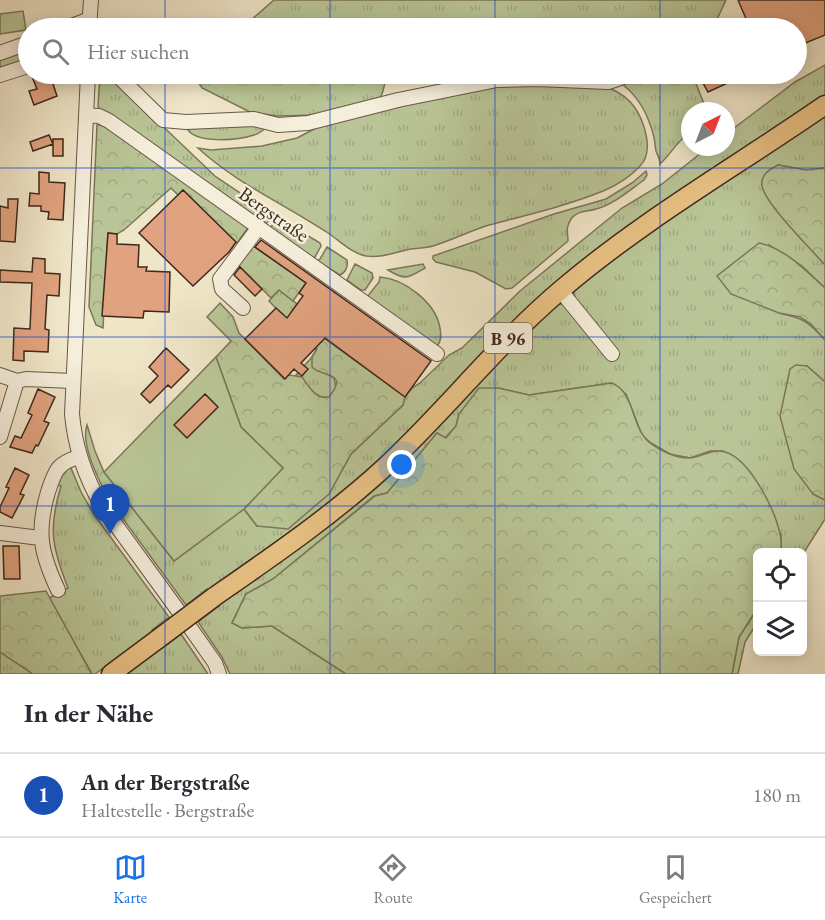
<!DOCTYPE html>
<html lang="de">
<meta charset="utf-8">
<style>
body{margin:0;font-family:"EB Garamond",serif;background:#f2f2f3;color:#2b2b33}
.controls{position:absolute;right:18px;bottom:18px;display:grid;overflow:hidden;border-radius:9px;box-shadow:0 3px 15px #0003}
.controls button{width:54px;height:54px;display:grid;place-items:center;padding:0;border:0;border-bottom:2px solid #e1e1e2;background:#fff;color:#2b2b33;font:30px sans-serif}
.compass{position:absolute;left:681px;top:102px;width:54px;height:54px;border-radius:50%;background:#fff;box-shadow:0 3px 15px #0003;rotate:42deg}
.you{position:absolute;left:402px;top:465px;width:21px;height:21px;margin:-15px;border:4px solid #fff;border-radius:50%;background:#1a73e8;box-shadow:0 0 0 9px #1a73e833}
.badge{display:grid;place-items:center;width:39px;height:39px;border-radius:50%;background:#1a73e8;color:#fff;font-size:20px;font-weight:700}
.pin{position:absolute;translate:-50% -50px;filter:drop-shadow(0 2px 3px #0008)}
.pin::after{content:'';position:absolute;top:32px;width:21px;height:18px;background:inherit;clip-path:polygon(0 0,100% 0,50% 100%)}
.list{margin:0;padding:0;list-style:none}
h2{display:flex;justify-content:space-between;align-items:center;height:78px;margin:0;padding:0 24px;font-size:26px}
h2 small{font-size:20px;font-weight:400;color:#7c7c81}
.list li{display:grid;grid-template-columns:39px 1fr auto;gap:18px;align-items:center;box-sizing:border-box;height:84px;padding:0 24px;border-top:2px solid #e1e1e2}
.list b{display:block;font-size:22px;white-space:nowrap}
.list p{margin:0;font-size:20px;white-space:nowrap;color:#7c7c81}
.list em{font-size:20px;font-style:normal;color:#7c7c81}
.icon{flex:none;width:33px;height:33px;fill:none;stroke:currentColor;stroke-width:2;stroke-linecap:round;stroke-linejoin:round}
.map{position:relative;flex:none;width:825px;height:674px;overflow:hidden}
.search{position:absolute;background:#fff;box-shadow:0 3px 15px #0003;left:18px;right:18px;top:18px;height:66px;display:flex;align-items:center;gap:15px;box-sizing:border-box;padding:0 21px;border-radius:33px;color:#7c7c81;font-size:22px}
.sheet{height:162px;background:#fff}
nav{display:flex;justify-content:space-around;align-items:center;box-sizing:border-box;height:84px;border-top:2px solid #e1e1e2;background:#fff;font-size:16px;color:#7c7c81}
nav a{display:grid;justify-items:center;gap:3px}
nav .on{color:#1a73e8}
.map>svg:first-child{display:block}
.grass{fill:url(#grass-tufts);stroke:#7c765a;stroke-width:1.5}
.forest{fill:url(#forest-crowns);stroke:#7c765a;stroke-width:1.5}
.pitch{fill:#b9c596;stroke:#7c765a;stroke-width:1.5}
.building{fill:#e1a37f;stroke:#3f281d;stroke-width:1.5}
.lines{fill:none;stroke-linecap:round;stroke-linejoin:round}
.minor-casing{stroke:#6b5748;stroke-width:16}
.major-casing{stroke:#3f281d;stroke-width:21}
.minor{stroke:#f5eedb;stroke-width:14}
.major{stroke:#e8c284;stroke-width:18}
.major-bridge-casing{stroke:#3f281d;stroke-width:21;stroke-linecap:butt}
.major-bridge{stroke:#e8c284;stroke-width:18}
.grid{fill:none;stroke:#1d4ed8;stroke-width:1.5;stroke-opacity:0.55}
.labels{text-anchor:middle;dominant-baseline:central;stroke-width:5;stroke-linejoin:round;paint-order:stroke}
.shield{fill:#f5eedb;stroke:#766356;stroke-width:1.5}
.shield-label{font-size:18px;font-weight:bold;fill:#3f281d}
.street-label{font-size:20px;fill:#3f281d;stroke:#f5eedb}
</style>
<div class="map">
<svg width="825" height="674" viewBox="0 0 825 674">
<defs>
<pattern id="grass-tufts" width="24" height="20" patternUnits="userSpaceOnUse" patternTransform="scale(1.5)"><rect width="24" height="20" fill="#b9c596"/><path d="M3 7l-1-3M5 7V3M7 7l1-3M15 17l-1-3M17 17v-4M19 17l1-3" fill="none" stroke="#a0a981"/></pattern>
<pattern id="forest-crowns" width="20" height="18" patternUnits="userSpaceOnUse" patternTransform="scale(1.5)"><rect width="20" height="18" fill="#b9c596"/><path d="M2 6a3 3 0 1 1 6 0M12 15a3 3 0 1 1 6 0" fill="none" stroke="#a0a981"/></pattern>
</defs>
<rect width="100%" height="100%" fill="#efe5c7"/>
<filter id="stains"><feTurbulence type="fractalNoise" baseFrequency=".00333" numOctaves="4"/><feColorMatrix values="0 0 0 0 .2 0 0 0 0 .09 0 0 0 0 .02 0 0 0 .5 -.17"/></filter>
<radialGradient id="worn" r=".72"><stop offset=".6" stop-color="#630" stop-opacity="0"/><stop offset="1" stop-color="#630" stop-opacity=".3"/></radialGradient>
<path class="grass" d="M274,0h452l-13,28h-507l7,-3 38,-5z
M28,49v11l-28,9v-10z
M825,65v32l-142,93 -344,307 -130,94 -2,-2 -21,16 -76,-104c-10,-18 -30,-56 -23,-76l8,26 9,21 70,89 70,-52 13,17 72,-32 22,-40 52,-49 2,-8 7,-9 8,-5 29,-28 13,-7 58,-57 102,-83 40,-24 44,-35v-2h20v-13l69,-52z
M100,74h8l108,103 56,37 -1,5 -7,6 -164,-114 -2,-5z
M193,74h197c-7,6 -5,18 -11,26l-65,15 -37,1 -27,-4 -48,-24z
M639,74l3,5 15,-5h35l15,37h-17v21c-12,8 -19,22 -30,32 0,-6 -2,-7 -4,-13 -1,-4 -1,-10 -2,-14 -6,-22 -14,-39 -32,-53v-4z
M517,83l88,4c21,6 33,20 39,40 4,13 6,29 -4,39 -9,10 -24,20 -37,25 -37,15 -76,24 -114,34 -19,6 -37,15 -56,21 -7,2 -15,2 -22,3 -16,3 -28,9 -45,7 -15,-3 -26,-15 -38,-23 -44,-29 -92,-50 -130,-85l13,2 51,-4 35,-8 25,-13 82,-22z
M825,114v54l-19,2 -28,-5 -3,43 50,57v23l-23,-22 -33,-21 10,68c24,5 30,9 46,27v42l-18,-16 6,128 12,6v19l-22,35 -22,-2v-17l-58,-84h-13l-20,7 -20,-4 -19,-11 -9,-8 -16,-41 -15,-11 -82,12 -31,-7 -39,26 -3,12 -11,12 -8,-5 -50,60 -13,3 -101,83 -27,15 -14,29 10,5 30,-2 74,48h-116l-8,-17 -24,-35 21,-16 -1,-2 257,-220 83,-81 11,4 7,-6 -3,-12 33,-27z
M255,123l12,4c-4,3 -8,7 -13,8 -15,5 -60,10 -68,-8z
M646,171l1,4 -3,5c-14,10 -31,25 -48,29 -10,3 -18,1 -25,10 -6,10 -3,13 -3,22l-56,47 -6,1 -31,-17 -39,-10 -3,-3v-3l121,-42 52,-15 26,-16z
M277,217l43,26 1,3 -6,11 -4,1 -41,-29z
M327,247l20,13c1,6 -1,12 -7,15l-23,-14 3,-2z
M355,264l17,9 1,5 -8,12h-4l-14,-10z
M423,264l2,4c-17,10 -19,13 -37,2z
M380,277c25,2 56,26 60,51 1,8 2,12 -3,18l-70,-49 12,-15z
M279,290l18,14 -6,9 26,37 6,21 11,7 2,10 -7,9c-17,3 -21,-17 -33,-22l16,-18 4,-7 -47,-49z
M71,468l10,24 12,21 76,104 -17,13 1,2 -58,42h-6l2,-2 -42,-74 19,-10c-16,-41 -20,-59 -7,-102l-4,-1c3,-8 6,-16 14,-17z
M757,609v14l-12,19 -7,32h-6l7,-37z
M181,634l27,40h-82l36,-29 2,2z
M0,652h1l32,22h-33z"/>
<path class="forest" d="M109,124l141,101 -13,18 -54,-53 -5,5 -7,-7 -47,42 -7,4 -9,-1 -5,95 -7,-3 -7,-18 8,-182z
M778,165l28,5 19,-2v97c-14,-16 -59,-60 -63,-79 -2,-11 8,-17 16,-21z
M759,243c26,5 47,28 66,45v52l-14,-16 -11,-7 -21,-4 -48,-19 -14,-18z
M253,246l53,37 -13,18 -14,-11 -8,8 -32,-32 2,-8z
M220,303l13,14 6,16 45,46 5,-4 13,2c7,9 13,23 27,20 21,-26 -7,-19 -17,-30v-10l5,-8 -17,-16 3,-10 102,74 -2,8 -52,49 -22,40 -41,35 -31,-3 -13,-17 39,-41 -42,-41 -25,-70 15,-16 -24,-24z
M796,365l11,1 18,16v118l-12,-6 -19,-25 -14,-53 10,-47z
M612,383c24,10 18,44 38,60 10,8 26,15 39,15 12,0 22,-10 36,-6 25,7 50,58 55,82 2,6 1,13 1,18h-23l-1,57 -18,28 -7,37h-386l-74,-48 -30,2 -10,-5 14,-29 27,-15 102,-83 12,-3 50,-60 9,5 10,-12 3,-12 20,-26h19l31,7z
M46,591l45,82 -2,1h-56l-33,-22v-56z"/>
<path class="pitch" d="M23,11l3,19 -26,4v-20z
M216,357l25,70 42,41 -39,41 -70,52 -70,-89z"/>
<path class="building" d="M738,0h87v35l-29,12v-19h-46z
M31,74h22l3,9 -3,1 4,12 -23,9 -5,-14 8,-2z
M718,74h29l-39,18 -6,-11z
M49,135l4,9 -20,7 -3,-9z
M53,139h10v17h-10z
M39,172l10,1v9l16,1 -2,37 -15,-1 1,-7 -8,-1v-5h-12l1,-13 9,1z
M183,190l53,52 -7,10 -36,34 -54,-53z
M8,199h10l-3,43 -15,-1v-35l8,2z
M108,233l9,1v10l22,1 -1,22h9l-1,4 24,1 -1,40 -25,-1 -1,7 -41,-2z
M261,240l170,121 -26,36 -80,-59 -24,25 7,6 -6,7 -8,-7 -9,10 -40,-40 31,-31 11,10 16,-22 -4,-3 7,-10 -51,-36z
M33,258l12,1v14l15,1 -1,22 -12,-1 -2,34 4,1 -1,22 -24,-1v10l-11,-1 1,-32 16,1 2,-46 -32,-1v-12l32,2z
M240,267l22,22 -7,7 -21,-21z
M166,348l23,22 -18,18 -3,-3 -18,18 -9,-9 17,-18 -9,-9z
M38,389l17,8 -11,24 5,2 -11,23 -2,-1 -4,8 -22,-6 5,-11 6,2 11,-23 -4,-2z
M205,394l13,13 -31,31 -13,-13z
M15,468l14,7 -9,19 4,1 -12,23 -12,-6v-5l9,-19 -3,-1z
M3,546h16l1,33h-16z"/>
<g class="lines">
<g class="minor-casing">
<path id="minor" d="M66,28l24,-9
M89,28l2,-28
M0,53l28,-10
M88,74l-16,340c3,34 13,63 30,92l75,103 38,54 4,11
M116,74l47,46 23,2 68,-3 24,6 30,-2 90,-23 99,-20 40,-1 72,3 23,-8
M0,75l28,-9
M86,115l13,1 10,5 328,233
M560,290l52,64
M243,308l-21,-19 -2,-10 39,-52
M0,375l17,6 9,-2 47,2
M0,437l17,-56
M0,533l40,5
M58,590c-17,-36 -22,-58 -10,-98 7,-21 9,-29 31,-35"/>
</g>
<g class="major-casing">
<path id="major" d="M214,597c59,-41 119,-82 172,-131 61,-57 112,-123 176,-177 82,-70 175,-123 263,-184
M111,674l47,-35"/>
</g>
<use href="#minor" class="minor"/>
<use href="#major" class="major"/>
<g class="major-bridge-casing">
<path id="major-bridge" d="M158,639l56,-42"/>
</g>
<use href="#major-bridge" class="major-bridge"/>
</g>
<path class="grid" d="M165,0v28M330,0v28M495,0v28M660,0v28M165,74v600M330,74v600M495,74v600M660,74v600M0,168h825M0,337h825M0,506h825"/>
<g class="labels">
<rect class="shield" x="484" y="323" width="48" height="30" rx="4.5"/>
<g class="shield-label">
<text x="508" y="338">B 96</text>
</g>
<g class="street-label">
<text transform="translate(274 214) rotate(35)">Bergstraße</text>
</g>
</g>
<rect width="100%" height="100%" filter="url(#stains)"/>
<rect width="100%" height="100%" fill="url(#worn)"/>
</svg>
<div class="controls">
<button><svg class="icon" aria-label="locate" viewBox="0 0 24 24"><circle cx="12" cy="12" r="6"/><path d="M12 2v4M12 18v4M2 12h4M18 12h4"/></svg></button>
<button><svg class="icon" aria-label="layers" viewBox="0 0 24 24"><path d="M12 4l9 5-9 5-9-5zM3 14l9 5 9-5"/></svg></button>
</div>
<svg class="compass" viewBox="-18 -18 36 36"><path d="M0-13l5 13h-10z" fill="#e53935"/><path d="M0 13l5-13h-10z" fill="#7c7c81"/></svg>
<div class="you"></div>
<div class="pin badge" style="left:110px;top:534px;background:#1a4fb4">1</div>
<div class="search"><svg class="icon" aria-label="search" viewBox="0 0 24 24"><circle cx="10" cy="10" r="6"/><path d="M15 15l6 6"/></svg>Hier suchen</div>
</div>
<section class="sheet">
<h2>In der Nähe<small></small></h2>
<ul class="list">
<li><span class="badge" style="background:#1a4fb4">1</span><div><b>An der Bergstraße</b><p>Haltestelle · Bergstraße</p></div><em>180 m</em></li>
</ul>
</section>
<nav>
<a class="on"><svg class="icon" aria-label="map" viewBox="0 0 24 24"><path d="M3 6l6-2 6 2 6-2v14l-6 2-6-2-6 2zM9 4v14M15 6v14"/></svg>Karte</a>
<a><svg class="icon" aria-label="directions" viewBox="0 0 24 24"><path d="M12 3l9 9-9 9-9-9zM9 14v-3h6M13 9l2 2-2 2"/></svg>Route</a>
<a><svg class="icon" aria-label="saved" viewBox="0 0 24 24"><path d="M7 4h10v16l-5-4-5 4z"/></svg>Gespeichert</a>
</nav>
